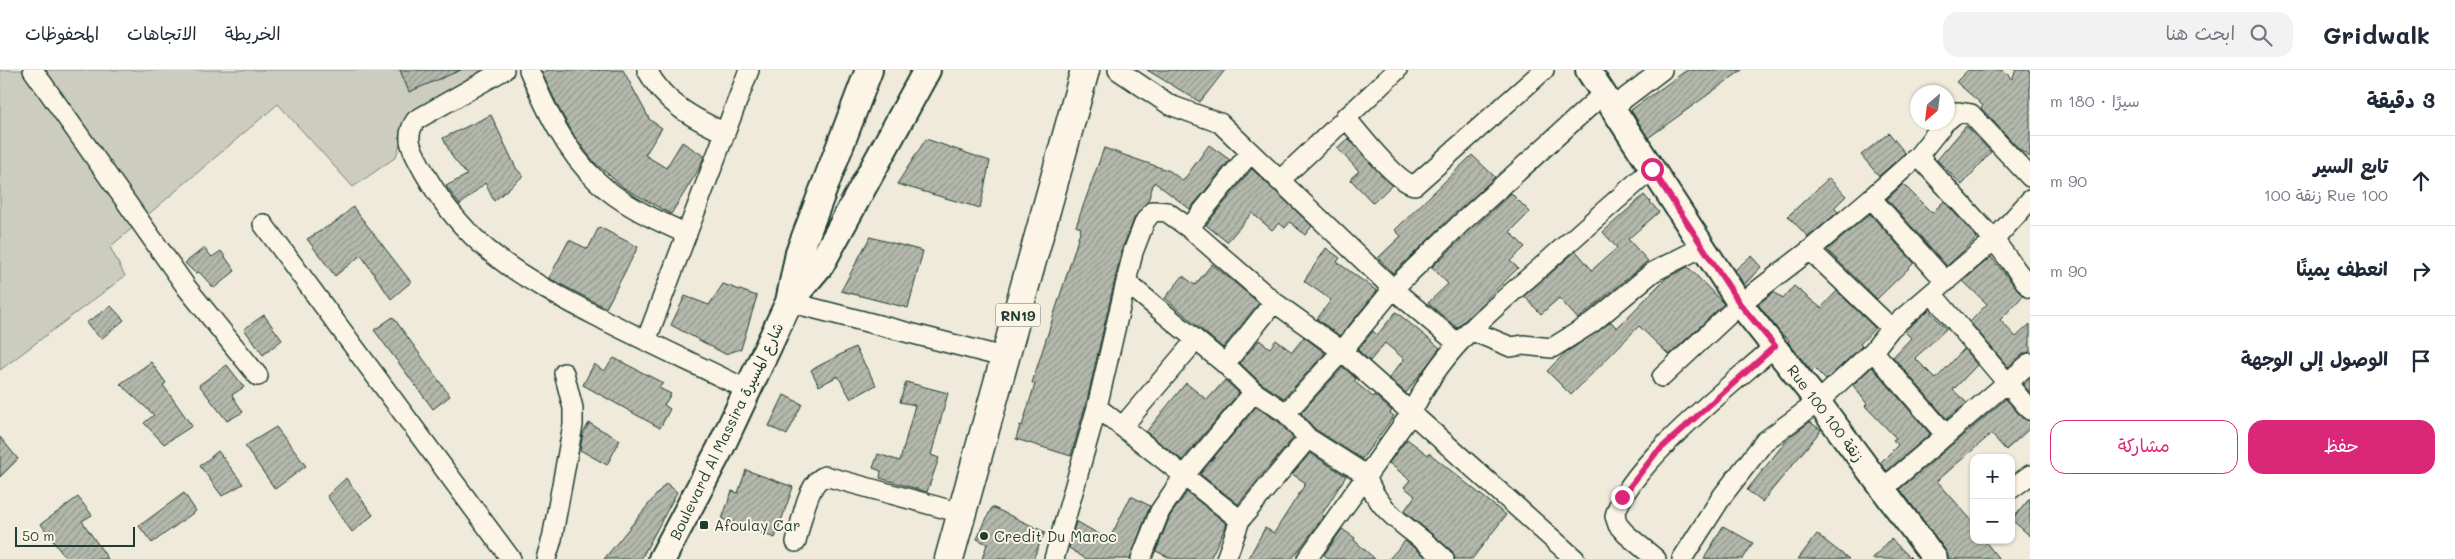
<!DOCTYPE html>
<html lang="ar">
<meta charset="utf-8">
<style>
body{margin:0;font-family:Mali,"Playpen Sans Arabic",sans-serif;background:#f2f2f3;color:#1f2937;direction:rtl}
.controls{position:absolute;right:15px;bottom:15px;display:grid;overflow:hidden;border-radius:10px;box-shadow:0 1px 4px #0004}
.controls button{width:45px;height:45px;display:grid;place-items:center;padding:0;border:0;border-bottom:1px solid #e0e1e3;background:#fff;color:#1f2937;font:25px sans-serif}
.compass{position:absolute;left:1910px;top:15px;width:45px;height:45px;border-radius:50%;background:#fff;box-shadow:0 1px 4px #0004;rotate:208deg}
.scale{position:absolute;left:15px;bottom:12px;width:120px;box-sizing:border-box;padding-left:5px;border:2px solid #1f3d34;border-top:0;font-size:14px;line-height:18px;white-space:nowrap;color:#1f3d34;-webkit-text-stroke:4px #fcf5e5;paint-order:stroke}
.stop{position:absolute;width:15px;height:15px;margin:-11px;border:4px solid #db2777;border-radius:50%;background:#fff}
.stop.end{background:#db2777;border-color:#fff;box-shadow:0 1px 5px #0008}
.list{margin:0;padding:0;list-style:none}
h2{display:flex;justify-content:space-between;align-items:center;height:65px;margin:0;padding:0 20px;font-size:21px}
h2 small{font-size:16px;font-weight:400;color:#747a83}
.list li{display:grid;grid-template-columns:32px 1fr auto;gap:15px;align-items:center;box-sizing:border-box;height:90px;padding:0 20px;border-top:1px solid #e0e1e3}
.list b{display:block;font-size:19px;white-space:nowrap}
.list p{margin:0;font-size:16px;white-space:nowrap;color:#747a83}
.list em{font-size:16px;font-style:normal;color:#747a83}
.actions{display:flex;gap:10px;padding:15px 20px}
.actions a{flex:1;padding:11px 0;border:1px solid #db2777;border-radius:15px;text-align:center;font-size:18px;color:#db2777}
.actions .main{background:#db2777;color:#fff}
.icon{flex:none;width:28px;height:28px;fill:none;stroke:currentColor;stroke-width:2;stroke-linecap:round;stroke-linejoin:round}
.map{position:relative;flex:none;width:2030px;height:489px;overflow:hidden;direction:ltr}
header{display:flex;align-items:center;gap:30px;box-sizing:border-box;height:70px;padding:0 25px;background:#fff;border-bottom:1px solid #e0e1e3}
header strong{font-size:24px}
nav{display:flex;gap:28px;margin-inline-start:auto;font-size:18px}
.search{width:350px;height:45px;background:#f2f2f3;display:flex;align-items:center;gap:12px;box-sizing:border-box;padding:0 18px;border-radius:15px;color:#747a83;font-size:19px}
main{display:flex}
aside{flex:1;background:#fff}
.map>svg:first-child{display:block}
.grass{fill:#cccdbf;stroke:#76857a}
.building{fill:url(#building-hatch);stroke:#1f3d34}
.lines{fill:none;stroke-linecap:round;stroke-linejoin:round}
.minor-casing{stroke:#1f3d34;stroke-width:22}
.tertiary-casing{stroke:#1f3d34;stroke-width:28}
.secondary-casing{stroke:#1f3d34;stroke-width:30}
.primary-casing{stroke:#1f3d34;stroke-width:31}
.minor{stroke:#fcf5e5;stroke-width:19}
.tertiary{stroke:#fcf5e5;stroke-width:24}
.secondary{stroke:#fcf5e5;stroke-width:26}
.primary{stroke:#fcf5e5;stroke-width:28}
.route{stroke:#db2777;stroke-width:6}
.poi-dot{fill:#1f3d34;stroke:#fcf5e5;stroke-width:2}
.labels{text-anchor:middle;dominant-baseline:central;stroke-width:4;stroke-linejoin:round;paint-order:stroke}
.shield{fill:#fcf5e5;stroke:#617469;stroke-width:1}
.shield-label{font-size:14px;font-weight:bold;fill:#1f3d34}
.street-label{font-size:15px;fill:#1f3d34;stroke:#fcf5e5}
.poi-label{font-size:15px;fill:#1f3d34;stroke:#fcf5e5;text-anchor:start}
</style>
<header>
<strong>Gridwalk</strong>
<div class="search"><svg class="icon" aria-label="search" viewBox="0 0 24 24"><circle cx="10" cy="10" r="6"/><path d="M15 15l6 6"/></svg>ابحث هنا</div>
<nav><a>الخريطة</a><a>الاتجاهات</a><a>المحفوظات</a></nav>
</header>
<main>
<aside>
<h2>3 دقيقة<small>سيرًا · 180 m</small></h2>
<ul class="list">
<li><svg class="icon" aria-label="ahead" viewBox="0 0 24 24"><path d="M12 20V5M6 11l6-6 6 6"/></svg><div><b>تابع السير</b><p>Rue 100 زنقة 100</p></div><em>90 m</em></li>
<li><svg class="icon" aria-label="right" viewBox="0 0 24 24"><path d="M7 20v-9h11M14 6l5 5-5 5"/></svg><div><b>انعطف يمينًا</b></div><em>90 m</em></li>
<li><svg class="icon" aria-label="arrive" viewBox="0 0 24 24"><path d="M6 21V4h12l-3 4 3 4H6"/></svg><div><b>الوصول إلى الوجهة</b></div></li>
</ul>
<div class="actions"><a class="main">حفظ</a><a>مشاركة</a></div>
</aside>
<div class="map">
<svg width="2030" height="489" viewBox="0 0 2030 489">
<defs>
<pattern id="building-hatch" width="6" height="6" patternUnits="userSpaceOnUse" patternTransform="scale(1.25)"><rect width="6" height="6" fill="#b5b9ad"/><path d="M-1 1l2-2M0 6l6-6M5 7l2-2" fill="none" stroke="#93988e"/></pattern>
</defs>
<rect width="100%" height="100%" fill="#efeada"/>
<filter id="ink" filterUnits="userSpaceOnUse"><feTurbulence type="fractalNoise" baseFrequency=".02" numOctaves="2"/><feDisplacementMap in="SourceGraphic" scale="10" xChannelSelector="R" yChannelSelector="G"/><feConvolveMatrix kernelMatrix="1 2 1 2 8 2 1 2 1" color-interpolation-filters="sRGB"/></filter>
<g filter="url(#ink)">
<path class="grass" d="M0,0h482l-75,51 -11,36 -43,30 -75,-83 -168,143 15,29 -125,94z"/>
<path class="building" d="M400,0h61l-52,22z
M548,0h75l27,50 12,8 -17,27 21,13 16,-26 22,14 -5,13 -28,45 -47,-26 -30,-26 -19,-25 -16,-28 -17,-36z
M1147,0h78l-25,32z
M1687,0h55l-94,68 -17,-28z
M1968,0h35l9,9 4,-9h14v87l-10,-7 -39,-42 2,-2 -6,-6 -21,-18z
M491,45l25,53 7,8 -29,25 -9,-18 -25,22 -14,-19 21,-11 -14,-17 -10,-20z
M1966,56l25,26 -29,33 -25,-25z
M1889,63l16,20 -26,23 -18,-21z
M1348,68l44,47 -19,18 -23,-24 9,-8 -22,-23z
M926,69l64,22 -10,47 -83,-24z
M1209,75l21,15 -40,49 -36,-27 -6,19 -13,16 -13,32 -35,151 -16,56 -55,-17 4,-14 2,1 13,-42 -3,-1 43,-134 6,-21 -5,-2 28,-78 66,23 13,10z
M1472,85l23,22 -102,96 -15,-15 23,-22 -6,-6z
M1252,99l60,57 -7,9 -15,-13 -5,6 -6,-5 -7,7 -20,-17 -25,29 -21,-17z
M1829,108l17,18 -12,12 4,4 -30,25 -20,-21z
M1903,114l29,29 12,-12 33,37 -30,28 -60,-67z
M1511,123l19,19 -20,20 15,15 -15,14 8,7 -61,60 -29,-25 20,-19 -16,-17z
M1644,125l15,17 -31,27 20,22 -70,58 -19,-21 -18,16 -17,-18 52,-45 16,19 25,-22 -14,-16z
M353,137l58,75 -20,17 -30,-44 -26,21 -28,-37 30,-18z
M1870,144l44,49 -37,36 -50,-49z
M599,157l39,20 -32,61 -57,-30 20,-38 19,9z
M870,167l53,14 -15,57 -67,-17z
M204,178l8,9 9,-6 14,20 -21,17 -15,-16 -4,1 -10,-10z
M1326,178l14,10 -3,4 40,29 -37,45 -23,-17 14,-19 -27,-19z
M1751,186l10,11 -17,18 -9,-15z
M1991,187l32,39 -23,24 16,17 14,-13v28l-7,2 -15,13 -38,-45 17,-18 -24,-23z
M1212,194l47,39 -36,45 -58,-50 18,-22 12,9z
M1688,197l36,37 -55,51 -30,-29 -68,69 -24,-24 18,-18 46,-31 6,6 49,-50z
M723,214l34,12 -16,53 -16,5 -54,-29 14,-29 24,9z
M1794,216l27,22 16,-17 38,37 -15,16 2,2 -36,34 -11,-11 -3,3 -24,-30 1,-2 -9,-7 -22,-29 16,-12 9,7z
M111,236l13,14 -23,19 -15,-16z
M1929,240l17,19 -31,29 21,21 28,-30 13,16 -24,25 14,13 -20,16 -54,-62 18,-19 -7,-7z
M1396,242l44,36 -34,45 -17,-15 15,-19 -19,-16 -15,18 -12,-11 15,-19 4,4z
M264,245l18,25 -19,15 -19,-26z
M393,247l57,79 -17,13 -59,-79z
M1304,267l21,16 -41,45 -23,-15 -21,-20 19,-23 11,8 6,-8 16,12z
M855,277l21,38 -25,14 -13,-23 -19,10 -8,-16z
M614,288l49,25 -4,5 12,6 -7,11 6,4 -10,19 -77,-43 11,-21 10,7z
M151,292l15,21 -3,2 29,41 -28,18 -20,-21 10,-8 -34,-31z
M227,295l17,22 -12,8 11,17 -16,9 -28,-36z
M1343,297l13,12 -2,2 19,16 1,-2 18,16 -2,2 4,3 -32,43 -47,-30 -14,-16z
M1872,297l58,67 -43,37 -7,-8 18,-18 -5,-5 3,-2 -31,-32 2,-2 -14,-19z
M2030,308v15l-7,-9z
M1225,310l14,13 -57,67 -36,-28 40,-49 21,17z
M906,312l42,11 -17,62 8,3 -12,34 -47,-14 1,-7 -8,-3 5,-14 22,7 15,-56 -15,-3z
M784,325l18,9 -15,31 -18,-9z
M2006,329l16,19 8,3v7l-24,22 -15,-16 -54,47 37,42v17h10l15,19h-51l-2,-8 -46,-62z
M1256,337l23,15 14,16 -55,66 -38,-30z
M1810,352l11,8 -59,72 -15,-12 43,-54z
M589,353l31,17 -13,25 -27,-15 3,-17z
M276,357l30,39 -31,23 -30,-43z
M0,367l18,22 -18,18z
M1407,369l21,16 1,-2 77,62 -34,44h-17l-3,-8 -48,-40 11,-15 -11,-9 6,-7 -21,-17z
M218,381l25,33 -21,12 -22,-30z
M1310,383l36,23 -24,38 2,2 -32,43h-44l17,-31 9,5 32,-50 -14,-9z
M746,400l47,17 -18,51 -53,-19 10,-28 6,2z
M346,408l27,37 -21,17 -25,-36z
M666,413l11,9 -36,67h-37z
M1187,422l40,32 -17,35h-38l-16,-8 14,-35z
M184,423l12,18 -44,32 -13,-17z
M1131,426l19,10 -20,53h-44l-17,-11 7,-27 33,19z
M78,427l14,18 -10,6 26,38h-42l-25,-35z
M2030,428v38l-18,-16z
M992,437l53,25 -12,27h-51l5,-15 -10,-5z
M1723,456l30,17 -10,16h-39z
M1342,459l13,9 -1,2 21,19h-46l-5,-4z
M1817,464l11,9 21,16h-51z
M1891,469l21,20h-40z
M1405,471l10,7 13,11h-39z"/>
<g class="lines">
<g class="minor-casing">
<path id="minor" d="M33,0l154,218 71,88
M504,0l-88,50c-14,19 -1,34 8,52 45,81 105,109 184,150 46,23 93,45 140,68
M529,0c17,39 36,81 68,111 25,24 59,39 90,53
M647,0c17,33 46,48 78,63
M1118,0l52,35 50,18 173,166 64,54
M1612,38l50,-38
M1345,47c14,16 52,67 70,68l129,-115
M1948,50l9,-8 14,2 59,63
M1918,86l76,84 36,48
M1279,111l118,-111
M1871,128l75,84
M263,154l248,335
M1189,158l61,-75
M1810,180l81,78
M1126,212l99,82 29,28 32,21 22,25 58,37c13,42 50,55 78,84
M1933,225l97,115
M789,232l218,56
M1470,260l41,17 12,-2 29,3 40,-25 61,-51 51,-26
M646,271l103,-271
M1873,281l72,83
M1225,294l49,-62
M1662,307l78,-73 70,-54 61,-52 47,-42 27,-34
M1097,337l143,113
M1286,343l56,-62 51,-62 67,-65 143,-130
M1122,357l73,-86
M1884,418l146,-125
M2011,419l19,-14
M796,472c5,-18 11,-60 29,-66l136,37
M546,489l6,-20 21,-114v-17l-9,-35
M1054,489l43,-152 36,-155 12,-31 8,-10 14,1 22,16 85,74 68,49 233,208
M1141,489l19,-48 24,-35 70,-84
M1226,489l14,-39 68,-82
M1307,489l105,-147c29,-62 77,-100 128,-144 37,-33 74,-66 112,-99
M1656,489l-30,-25 -8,-9 -3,-9c11,-49 120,-134 160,-170
M1682,489l41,-64 42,-54 53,-39 55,-51 18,-23 103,-88 36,-40"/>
</g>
<g class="tertiary-casing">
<path id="tertiary" d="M1588,0l152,234 78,98 117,157"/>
</g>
<g class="secondary-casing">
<path id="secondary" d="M789,232l10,-49 70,-183
M662,489l58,-110 69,-147 32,-38 106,-194"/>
</g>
<g class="primary-casing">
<path id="primary" d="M949,489l136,-489"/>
</g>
<use href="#minor" class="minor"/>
<use href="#tertiary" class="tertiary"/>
<use href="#secondary" class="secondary"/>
<use href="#primary" class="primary"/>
</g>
</g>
<g class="lines" filter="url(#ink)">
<path class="route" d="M1622,427l34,-44 119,-107 -35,-42 -88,-135"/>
</g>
<g class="poi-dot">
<rect x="699" y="450" width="10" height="10" rx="2.5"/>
<circle cx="984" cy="466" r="5"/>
</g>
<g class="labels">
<rect class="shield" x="995.5" y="233.5" width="45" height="23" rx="4"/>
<g class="shield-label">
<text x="1018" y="245">RN19</text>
</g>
<g class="street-label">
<text transform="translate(1826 343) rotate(53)">Rue 100 زنقة 100</text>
<text transform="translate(726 361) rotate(-64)">Boulevard Al Massira شارع المسيرة</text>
</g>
<g class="poi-label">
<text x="714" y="455">Afoulay Car</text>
<text x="994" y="466">Credit Du Maroc</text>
</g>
</g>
</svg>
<div class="controls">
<button>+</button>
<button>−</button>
</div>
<svg class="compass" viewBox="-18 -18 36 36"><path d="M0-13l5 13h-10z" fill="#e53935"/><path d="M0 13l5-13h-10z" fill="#747a83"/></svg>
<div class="scale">50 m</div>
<div class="stop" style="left:1652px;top:99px"></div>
<div class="stop end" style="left:1622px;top:427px"></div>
</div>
</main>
